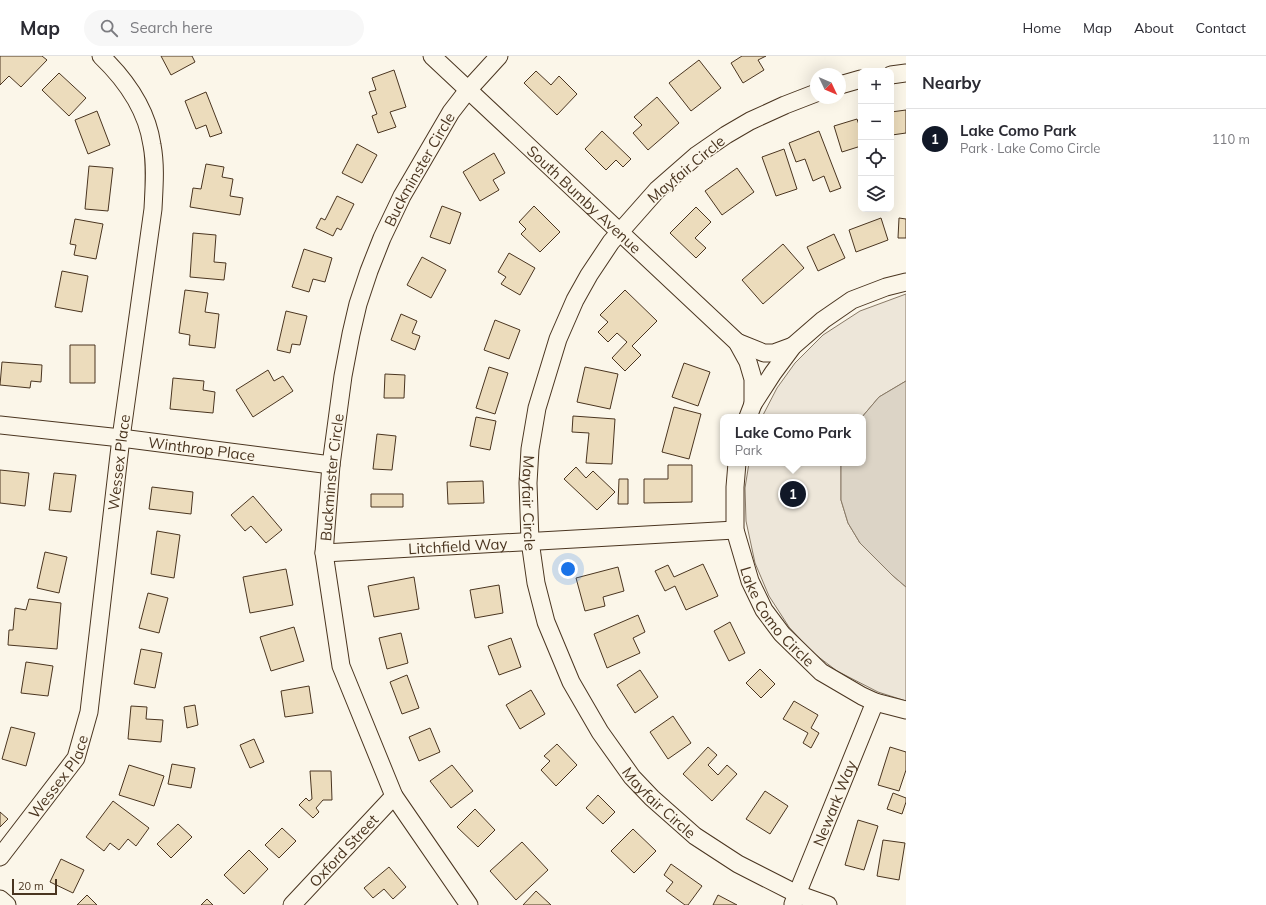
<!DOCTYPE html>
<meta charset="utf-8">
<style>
body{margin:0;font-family:Mulish,sans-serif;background:#f7f7f7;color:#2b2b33}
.controls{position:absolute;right:12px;top:12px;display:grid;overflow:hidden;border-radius:8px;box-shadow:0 4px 16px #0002}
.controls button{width:36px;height:36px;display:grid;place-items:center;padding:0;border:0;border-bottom:1px solid #e1e1e2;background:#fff;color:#2b2b33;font:20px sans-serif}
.compass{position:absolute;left:810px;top:12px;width:36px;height:36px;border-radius:50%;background:#fff;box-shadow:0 4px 16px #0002;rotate:134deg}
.scale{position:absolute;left:12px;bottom:10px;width:45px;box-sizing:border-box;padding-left:4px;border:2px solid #4a3520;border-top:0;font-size:11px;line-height:14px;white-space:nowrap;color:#4a3520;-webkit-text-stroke:3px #fbf6e9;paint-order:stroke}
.you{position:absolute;left:568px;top:513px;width:14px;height:14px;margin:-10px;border:3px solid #fff;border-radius:50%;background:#1a73e8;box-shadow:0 0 0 6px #1a73e833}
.badge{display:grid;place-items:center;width:26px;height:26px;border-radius:50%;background:#111827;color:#fff;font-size:13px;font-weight:700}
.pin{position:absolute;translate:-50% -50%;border:2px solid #fff;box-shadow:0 1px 4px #0006}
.popup{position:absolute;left:720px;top:358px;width:146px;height:52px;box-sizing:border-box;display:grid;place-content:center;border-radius:8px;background:#fff;filter:drop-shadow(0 1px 3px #0005);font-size:13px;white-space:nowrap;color:#7c7c81}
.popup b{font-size:15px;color:#2b2b33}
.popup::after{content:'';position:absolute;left:50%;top:100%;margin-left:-8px;border:8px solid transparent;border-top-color:#fff}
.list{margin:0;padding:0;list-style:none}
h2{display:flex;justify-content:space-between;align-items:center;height:52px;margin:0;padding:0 16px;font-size:17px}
h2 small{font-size:13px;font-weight:400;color:#7c7c81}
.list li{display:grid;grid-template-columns:26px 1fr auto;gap:12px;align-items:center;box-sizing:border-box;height:60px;padding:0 16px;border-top:1px solid #e1e1e2}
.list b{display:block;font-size:15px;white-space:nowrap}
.list p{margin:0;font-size:13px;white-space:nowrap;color:#7c7c81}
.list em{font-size:13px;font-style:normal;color:#7c7c81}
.icon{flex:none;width:22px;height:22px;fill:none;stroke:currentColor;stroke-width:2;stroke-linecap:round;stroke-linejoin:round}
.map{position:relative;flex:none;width:906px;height:849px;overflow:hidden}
header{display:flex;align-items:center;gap:24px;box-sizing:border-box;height:56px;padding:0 20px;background:#fff;border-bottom:1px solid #e1e1e2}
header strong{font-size:19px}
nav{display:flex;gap:22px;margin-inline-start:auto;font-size:14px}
.search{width:280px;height:36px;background:#f7f7f7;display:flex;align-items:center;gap:10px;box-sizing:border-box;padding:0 14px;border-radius:22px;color:#7c7c81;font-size:15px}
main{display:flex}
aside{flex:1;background:#fff}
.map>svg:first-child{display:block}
.green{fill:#ede6d9;stroke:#887966}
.water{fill:#dcd4c6;stroke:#887966}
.building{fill:#ecdcbc;stroke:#4a3520}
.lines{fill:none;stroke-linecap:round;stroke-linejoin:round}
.minor-casing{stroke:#4a3520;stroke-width:19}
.minor{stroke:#fbf6e9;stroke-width:17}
.labels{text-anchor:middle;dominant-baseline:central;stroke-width:3;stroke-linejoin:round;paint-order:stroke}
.street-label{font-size:15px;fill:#4a3520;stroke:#fbf6e9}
</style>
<header>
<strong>Map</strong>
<div class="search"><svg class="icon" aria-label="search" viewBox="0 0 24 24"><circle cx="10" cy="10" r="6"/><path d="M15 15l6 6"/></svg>Search here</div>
<nav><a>Home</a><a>Map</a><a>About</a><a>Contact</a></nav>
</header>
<main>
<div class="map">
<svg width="906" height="849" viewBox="0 0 906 849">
<rect width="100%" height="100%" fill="#fbf6e9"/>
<path class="green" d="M906,238v87l-27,16 -17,20h-100l15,-29 18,-25 28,-28 37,-24z
M749,407h92v37l7,23 12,20 32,32 14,12v114l-28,-9 -41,-21 -25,-19 -23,-25 -20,-31 -14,-33 -9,-42 -1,-33z"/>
<path class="water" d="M906,325v206l-14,-12 -32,-32 -12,-20 -7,-23v-37h22v-46h-1l17,-20z"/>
<path class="building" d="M0,0h42l5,4 -26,27 -12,-11 -9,9z
M161,0h31l3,6 -24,13z
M742,0h24l-8,4 6,10 -21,13 -12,-20z
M699,4l22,28 -30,23 -22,-28z
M394,14l12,37 -16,5 6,15 -18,6 -6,-17 5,-2 -8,-22 7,-2 -4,-12z
M536,15l15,14 8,-9 18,18 -20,21 -33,-32z
M59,17l27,25 -17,18 -27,-26z
M206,36l16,41 -12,4 -4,-12 -10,4 -11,-28z
M657,41l22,26 -31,27 -15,-17 9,-8 -8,-8z
M906,54v23l-14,2 -1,-23z
M97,55l13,34 -22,9 -13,-34z
M857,63l4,12v15l-19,6 -8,-26z
M602,75l29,28 -8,8 -7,-7 -10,10 -21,-21z
M819,75l22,57 -11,4 -6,-16 -11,5 -8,-22 -9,3 -7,-19z
M357,88l20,11 -15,28 -20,-10z
M784,93l13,40 -21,7 -14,-39z
M494,97l11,20 -12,7 6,10 -19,11 -17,-29z
M206,108l18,3 -2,10 11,2 -3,17 13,2 -3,17 -50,-8 3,-19 8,1z
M89,110l24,2 -5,43 -23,-2z
M737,112l17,24 -32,23 -17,-24z
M337,140l17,8 -13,26 -4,-2 -4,8 -17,-8 5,-10 4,2z
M442,150l19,7 -11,31 -20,-7z
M534,150l26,26 -20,20 -19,-18 5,-5 -7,-7z
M696,151l15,15 -16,16 11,10 -10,10 -26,-25z
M881,162l7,22 -32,12 -7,-22z
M899,162l7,1v19h-8z
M75,163l28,5 -7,35 -22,-4 2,-10 -6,-1z
M193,177l23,2 -2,27 12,1 -2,17 -34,-3z
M834,178l11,24 -27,13 -11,-24z
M783,188l21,24 -41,36 -21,-24z
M304,193l28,9 -7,24 -12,-3 -4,13 -17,-5z
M509,197l26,15 -15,27 -19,-11 5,-7 -8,-5z
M422,201l24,13 -15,28 -24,-13z
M62,215l26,5 -6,36 -27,-5z
M185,234l23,3 -3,19 14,2 -4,34 -26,-3 1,-10 -11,-2z
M625,234l32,31 -25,25 9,9 -16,16 -13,-13 15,-16 -10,-9 -9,9 -10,-10 10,-10 -8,-7z
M286,255l21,5 -7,29 -8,-1 -2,9 -13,-3z
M401,258l16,7 -5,12 8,3 -5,14 -24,-10z
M495,264l25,10 -11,29 -25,-9z
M70,289h25v38h-25z
M2,306l40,3 -1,17 -10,-1 -1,7 -30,-3z
M684,307l26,9 -12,34 -26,-9z
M489,311l19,6 -13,41 -19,-6z
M585,311l33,7 -8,35 -33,-7z
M268,314l6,11 9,-5 10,15 -40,26 -17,-27z
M385,318l20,1 -1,23h-20z
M173,322l31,3 -1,9 12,2 -2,21 -43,-4z
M674,351l27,7 -12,45 -27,-7z
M573,360l42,3 -3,45 -26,-1 3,-30 -17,-1z
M476,361l20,4 -6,29 -20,-4z
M377,378l19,2 -4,34 -19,-1z
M668,409h24v37l-48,1v-24h24z
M576,411l10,11 7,-7 22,21 -18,18 -33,-31z
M0,414l29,3 -4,33 -25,-3z
M54,417l22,2 -5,37 -22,-2z
M619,423h9v25h-10z
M483,425l1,22 -36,1 -1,-22z
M152,431l41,5 -2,22 -42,-5z
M371,438h32v13h-32z
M253,440l29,34 -16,13 -15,-17 -6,5 -14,-16z
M157,475l23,4 -6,43 -23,-4z
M45,496l22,5 -8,36 -22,-5z
M703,508l15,32 -32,14 -11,-24 -10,5 -10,-20 13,-6 6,12z
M618,511l6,24 -21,6 2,9 -20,5 -9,-33z
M286,513l7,36 -43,8 -7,-36z
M414,521l5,32 -45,8 -6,-31z
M499,529l4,28 -28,5 -5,-28z
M148,537l20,5 -9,35 -20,-5z
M29,543l32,4 -4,46 -49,-4 1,-15h4l2,-22 11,2z
M638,559l7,17 -12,6 7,15 -33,15 -13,-34z
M730,566l15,31 -16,8 -15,-30z
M294,571l10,34 -33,10 -11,-34z
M401,577l7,30 -21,6 -8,-31z
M511,582l10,29 -22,8 -11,-29z
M141,593l21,4 -7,35 -21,-4z
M26,606l27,4 -5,30 -27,-3z
M760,613l15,15 -14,14 -15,-15z
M640,614l18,27 -23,16 -18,-28z
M407,619l12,33 -17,6 -12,-32z
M309,630l4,27 -28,4 -4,-26z
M531,634l14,24 -25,15 -14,-24z
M794,645l24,14 -7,13 8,5 -8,15 -8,-5 5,-10 -25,-14z
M195,649l3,20 -11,3 -3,-21z
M131,650l16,1 -1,12 17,1 -2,22 -33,-3z
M673,660l18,27 -23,16 -18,-27z
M11,671l24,6 -9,33 -24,-7z
M430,672l10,24 -21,9 -10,-24z
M254,683l10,23 -14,6 -10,-23z
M557,688l20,21 -21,21 -15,-16 9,-9 -6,-5z
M708,691l9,8 -9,10 10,10 9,-10 10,9 -25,27 -29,-27z
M890,691l16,5v18l-7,21 -21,-6z
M172,708l23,4 -4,20 -23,-4z
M129,709l35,11 -10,30 -35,-11z
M452,709l21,26 -22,17 -21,-27z
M310,715h21l1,29h-9l-7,8 3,4 -6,6 -14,-13 7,-7 3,3 3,-2z
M765,735l23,15 -18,28 -24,-15z
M893,737l13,5v4l-4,12 -15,-5z
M598,739l17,17 -12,12 -17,-16z
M113,745l36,27 -13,18 -8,-7 -9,11 -9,-7 -6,8 -18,-14z
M475,753l20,21 -17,17 -21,-20z
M0,756l8,7 -8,8z
M858,764l20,6 -14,44 -19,-5z
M178,768l14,13 -21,21 -14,-14z
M282,772l14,13 -17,17 -14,-13z
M633,773l23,22 -22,22 -23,-22z
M883,784l22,3 -6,37 -22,-4z
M522,786l26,28 -32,30 -26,-29z
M249,794l19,19 -24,25 -20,-19z
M61,803l23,11 -11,23 -23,-11z
M671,808l31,22 -14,19h-3l-19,-14 7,-9 -9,-7z
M389,811l17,20 -13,12 -9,-10 -11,9 -9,-10z
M536,835l15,14h-28z
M87,839l10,10h-20z
M718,839l19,10h-24z
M207,843l6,6h-12z"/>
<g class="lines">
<g class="minor-casing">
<g id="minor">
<path id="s1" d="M432,0l305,286 11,20 5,17v25"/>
<path d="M891,19l15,-2"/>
<path d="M840,29l21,-6"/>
<path id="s2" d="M816,37l-31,12 -35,16 -24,14 -29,20 -40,35 -46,52 -22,33 -14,25 -17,39 -21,69 -7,41 -2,34 2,58 6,42 10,39 25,60 29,50 32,45 20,21 43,38 43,28 59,30 31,11"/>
<path d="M737,286l27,11h10l19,-7"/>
<path d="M748,361l5,-13 20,-31 20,-27 30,-26 29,-20 34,-13 20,-5"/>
<path id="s3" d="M0,369l121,13 210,27"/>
<path id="s4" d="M737,407l-2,24v43l15,51 14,29 18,24 39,38 41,24 13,6 31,8"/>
<path id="s5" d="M324,497l411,-23"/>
<path id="s6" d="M0,801l76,-99 13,-46 32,-274 32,-229c1,-21 3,-43 -1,-64 -5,-35 -26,-65 -51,-89"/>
<path d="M0,843l7,6"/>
<path id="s7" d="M793,848l82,-202"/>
<path id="s8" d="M292,849l102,-109"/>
<path id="s9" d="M469,849l-75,-109 -53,-130 -17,-113 7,-88 12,-89 8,-42 7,-30 11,-33 13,-33 20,-42 49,-84 17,-22 31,-34"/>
</g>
</g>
<use href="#minor" class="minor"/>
</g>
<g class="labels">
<g class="street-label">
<text stroke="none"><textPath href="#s9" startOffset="787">Buckminster Circle</textPath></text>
<text transform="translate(686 113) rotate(-40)">Mayfair Circle</text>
<text stroke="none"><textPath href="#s1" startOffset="209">South Bumby Avenue</textPath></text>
<text stroke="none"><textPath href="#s3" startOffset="203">Winthrop Place</textPath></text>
<text stroke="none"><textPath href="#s6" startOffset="424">Wessex Place</textPath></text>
<text stroke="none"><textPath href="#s9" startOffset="463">Buckminster Circle</textPath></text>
<text stroke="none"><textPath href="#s2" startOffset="536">Mayfair Circle</textPath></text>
<text stroke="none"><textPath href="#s5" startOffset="134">Litchfield Way</textPath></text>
<text stroke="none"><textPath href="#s4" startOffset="165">Lake Como Circle</textPath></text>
<text stroke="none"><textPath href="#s6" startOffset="100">Wessex Place</textPath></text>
<text stroke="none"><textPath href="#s2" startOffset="872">Mayfair Circle</textPath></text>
<text stroke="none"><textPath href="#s7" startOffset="109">Newark Way</textPath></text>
<text stroke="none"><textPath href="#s8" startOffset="75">Oxford Street</textPath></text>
</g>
</g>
</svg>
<div class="controls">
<button>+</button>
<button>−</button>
<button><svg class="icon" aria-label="locate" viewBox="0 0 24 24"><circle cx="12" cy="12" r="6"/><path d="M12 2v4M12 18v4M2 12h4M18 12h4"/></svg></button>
<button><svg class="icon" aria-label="layers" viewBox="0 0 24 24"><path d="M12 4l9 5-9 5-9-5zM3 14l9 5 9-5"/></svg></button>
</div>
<svg class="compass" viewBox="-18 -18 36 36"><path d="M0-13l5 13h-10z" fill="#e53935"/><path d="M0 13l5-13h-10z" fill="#7c7c81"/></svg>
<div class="scale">20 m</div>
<div class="you"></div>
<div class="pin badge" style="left:793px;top:438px">1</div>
<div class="popup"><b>Lake Como Park</b>Park</div>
</div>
<aside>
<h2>Nearby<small></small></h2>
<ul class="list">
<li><span class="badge">1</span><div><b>Lake Como Park</b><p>Park · Lake Como Circle</p></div><em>110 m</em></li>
</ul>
</aside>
</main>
